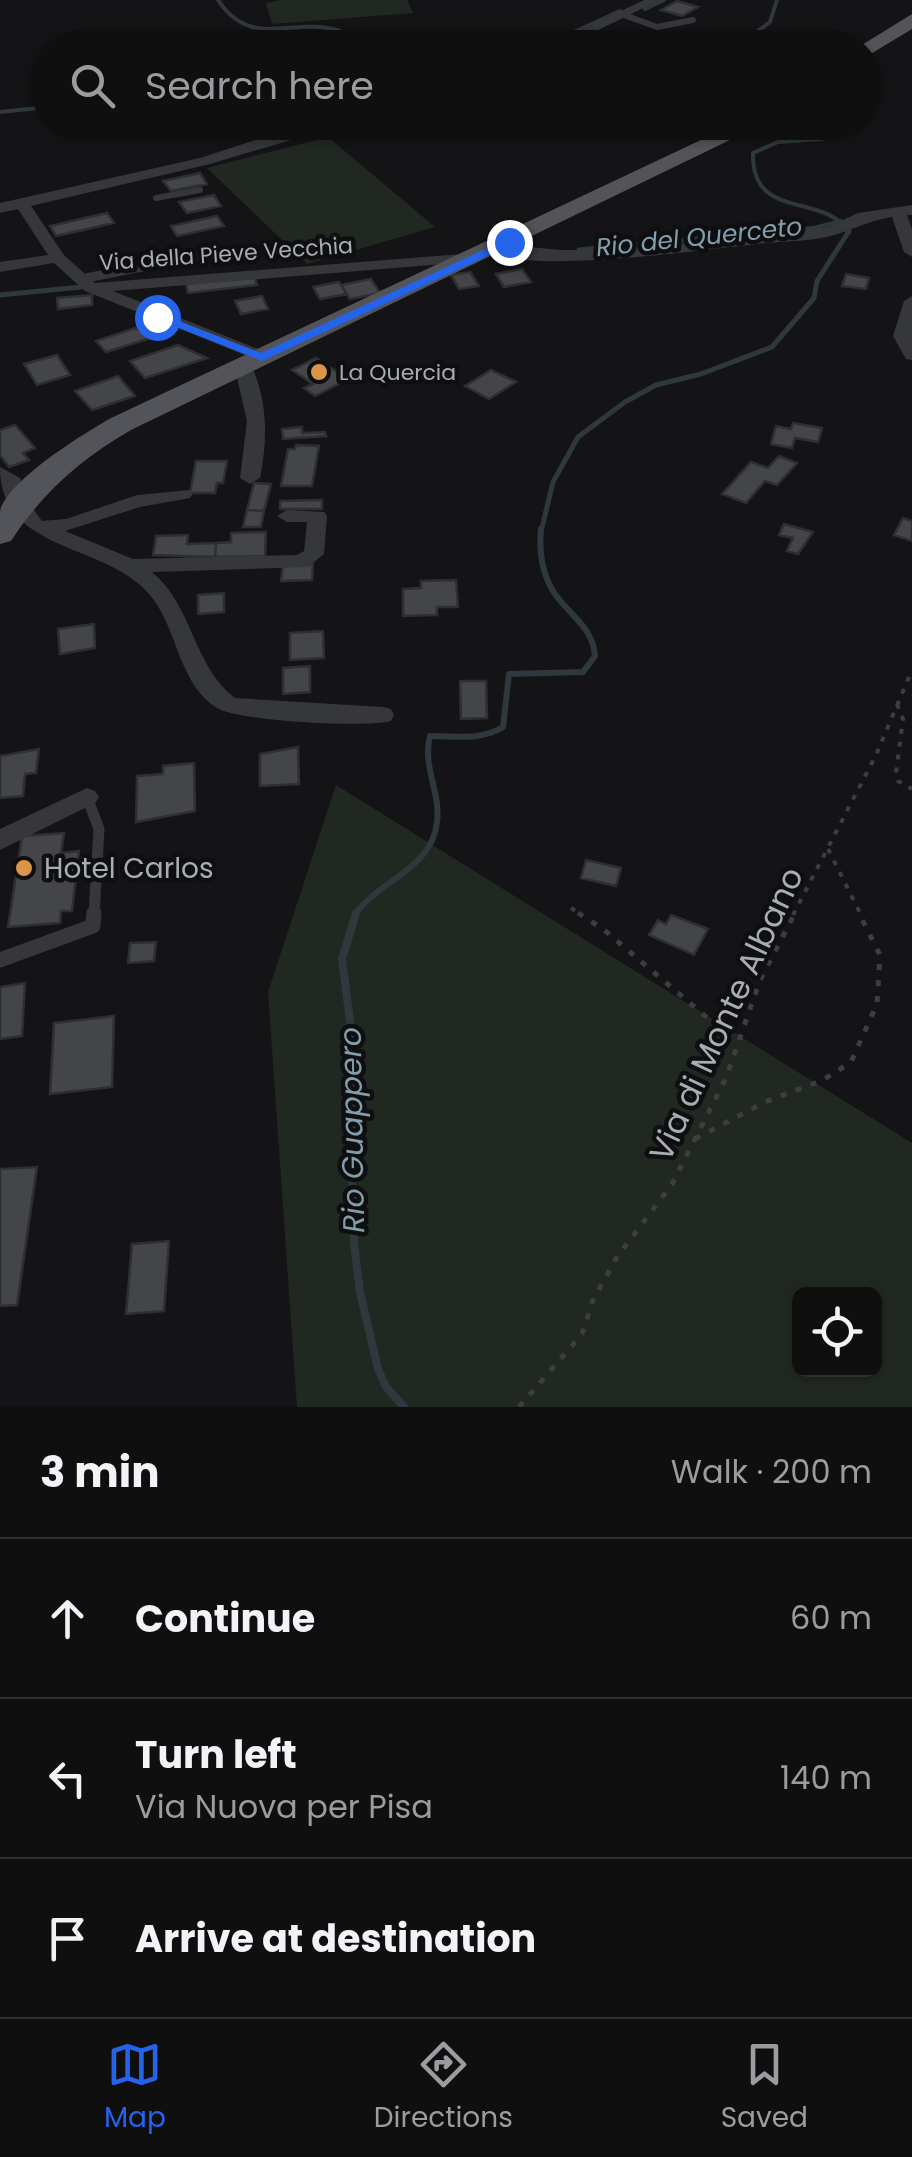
<!DOCTYPE html>
<meta charset="utf-8">
<style>
body{margin:0;font-family:Poppins,sans-serif;background:#1d1d1e;color:#f1f3f6}
.controls{position:absolute;right:30px;bottom:30px;display:grid;overflow:hidden;border-radius:15px;box-shadow:0 2px 8px #0004}
.controls button{width:90px;height:90px;display:grid;place-items:center;padding:0;border:0;border-bottom:2px solid #2f2f30;background:#0f0f10;color:#f1f3f6;font:50px sans-serif}
.stop{position:absolute;width:30px;height:30px;margin:-22px;border:8px solid #2563eb;border-radius:50%;background:#fff}
.stop.end{background:#2563eb;border-color:#fff;box-shadow:0 2px 10px #0008}
.list{margin:0;padding:0;list-style:none}
h2{display:flex;justify-content:space-between;align-items:center;height:130px;margin:0;padding:0 40px;font-size:42px}
h2 small{font-size:32px;font-weight:400;color:#9b9c9f}
.list li{display:grid;grid-template-columns:65px 1fr auto;gap:30px;align-items:center;box-sizing:border-box;height:160px;padding:0 40px;border-top:2px solid #2f2f30}
.list b{display:block;font-size:38px;white-space:nowrap}
.list p{margin:0;font-size:32px;white-space:nowrap;color:#9b9c9f}
.list em{font-size:32px;font-style:normal;color:#9b9c9f}
.icon{flex:none;width:55px;height:55px;fill:none;stroke:currentColor;stroke-width:2;stroke-linecap:round;stroke-linejoin:round}
.map{position:relative;flex:none;width:912px;height:1407px;overflow:hidden}
.search{position:absolute;background:#0f0f10;box-shadow:0 2px 8px #0004;left:30px;right:30px;top:30px;height:110px;display:flex;align-items:center;gap:25px;box-sizing:border-box;padding:0 35px;border-radius:55px;color:#9b9c9f;font-size:38px}
.sheet{height:610px;background:#0f0f10}
nav{display:flex;justify-content:space-around;align-items:center;box-sizing:border-box;height:140px;border-top:2px solid #2f2f30;background:#0f0f10;font-size:28px;color:#9b9c9f}
nav a{display:grid;justify-items:center;gap:5px}
nav .on{color:#2563eb}
.map>svg:first-child{display:block}
.green{fill:#212821;fill-rule:evenodd}
.lines{fill:none;stroke-linecap:round;stroke-linejoin:round}
.stream-far3{stroke:#2f383d;stroke-width:4}
.stream-far2{stroke:#2f383d;stroke-width:5}
.stream-far1{stroke:#2f383d;stroke-width:6}
.stream{stroke:#2f383d;stroke-width:8}
.building{fill:#434548;stroke:#2e2f31;stroke-width:2.5}
.path-far1{stroke:#3c3e41;stroke-width:4;stroke-dasharray:5 8;stroke-linecap:butt}
.path{stroke:#3c3e41;stroke-width:5;stroke-dasharray:6 10;stroke-linecap:butt}
.lane-far3{stroke:#36373a;stroke-width:6}
.lane-far2{stroke:#36373a;stroke-width:9}
.lane-far1{stroke:#36373a;stroke-width:11}
.lane{stroke:#36373a;stroke-width:15}
.street{fill:#36373a;fill-rule:evenodd}
.primary{fill:#525459;fill-rule:evenodd}
.route{fill:#2563eb}
.poi-dot{fill:#da9548;stroke:#0f0f11;stroke-width:4}
.labels{text-anchor:middle;dominant-baseline:central;stroke-width:9;stroke-linejoin:round;paint-order:stroke}
.far-street-label{font-size:22px;fill:#a8adb4;stroke:#0f0f11}
.far-poi-label{font-size:22px;fill:#a8adb4;stroke:#0f0f11;text-anchor:start}
.far-water-label{font-size:25px;font-style:italic;fill:#839eab;stroke:#0f0f11}
.poi-label{font-size:28px;fill:#a8adb4;stroke:#0f0f11;text-anchor:start}
.water-label{font-size:30px;font-style:italic;fill:#839eab;stroke:#0f0f11}
.near-street-label{font-size:32px;fill:#a8adb4;stroke:#0f0f11}
</style>
<div class="map">
<svg width="912" height="1407" viewBox="0 0 912 1407">
<rect width="100%" height="100%" fill="#141416"/>
<path class="green" d="M281,0h126l6,13 -141,11 -6,-21z
M328,137l107,90 -128,37 -100,-96z
M336,785l576,358v264h-615l-29,-415zM874,1294v76h-74v-76z"/>
<g class="lines">
<path class="stream-far3" d="M218,0c33,50 73,17 119,30 10,3 19,12 27,18
M645,9l19,-9
M539,48l81,-37
M750,48v-11l20,-15 7,-22
M0,112l48,-5
M828,122v11l-6,6 -44,3 -25,11c-2,69 72,38 96,80
M755,233l59,-5 27,-7"/>
<path class="stream-far2" d="M579,250l203,-19
M0,295l81,-8
M541,532l12,-50 25,-45 47,-35 31,-17 45,-11 71,-27 42,-49 3,-17 32,-50"/>
<path class="stream-far1" d="M355,915c23,-35 77,-45 82,-93 4,-30 -15,-55 -7,-86 26,0 50,5 73,-9l6,-53 74,-2 12,-16c-2,-30 -27,-41 -42,-65 -12,-20 -14,-40 -12,-62"/>
<path class="stream" d="M356,913l-14,46 14,110 -4,99 2,75 6,49 18,77 8,18 18,20"/>
</g>
<path class="building" d="M677,1l21,6 -16,9 -21,-6z
M200,173l7,11 -36,7 -8,-10z
M214,195l7,11 -34,7 -8,-11z
M107,213l7,10 -58,13 -6,-10z
M217,216l7,10 -47,10 -6,-10z
M522,269l9,13 -27,5 -8,-13z
M470,272l9,14 -20,3 -8,-14z
M846,274l23,4 -3,11 -24,-3z
M254,276l3,9 -69,8 -2,-9z
M371,279l9,14 -30,6 -9,-14z
M339,282l8,12 -27,5 -7,-12z
M92,295v10l-34,4 -1,-11z
M262,296l6,13 -27,5 -6,-13z
M135,328l19,9 -48,15 -10,-11z
M178,345l29,13 -62,20 -15,-17z
M57,355l13,20 -33,10 -13,-21z
M316,358l32,21 -33,17 -11,-8 9,-4 -21,-14z
M491,370l25,12 -27,17 -24,-13z
M118,376l17,20 -43,14 -17,-19z
M793,423l29,5 -4,14 -23,-4 -3,10 -21,-4 5,-18 15,3z
M15,425l20,23 -12,5 6,7 -20,7 -9,-12v-25z
M302,427v6l23,-1 1,4 -43,3 -1,-10z
M296,445l23,1 -7,40h-31l7,-37h7z
M779,456l18,7 -20,22 -12,-4 -19,22 -24,-9 29,-32 17,6z
M196,461h31l-4,22h-6l-2,10h-25z
M254,483l17,1 -7,27 -17,-1z
M322,500v9h-42v-8z
M247,510l17,1 -3,16h-18z
M903,518l9,3v20l-18,-6z
M784,524l29,8 -15,22 -11,-3 6,-13 -14,-3z
M266,532l-1,24 -50,1 1,-14 15,-1v-9z
M188,535l-1,9 29,-1 -1,14 -62,-2 3,-19z
M283,564h30l-1,16 -31,1z
M456,580l2,27h-21v8l-34,1v-27l18,-1v-7z
M224,593v19l-26,2v-19z
M94,624l1,24 -35,6 -2,-25z
M323,631l1,27 -34,2v-27z
M310,666v26l-27,2v-26z
M460,681h26l1,37 -26,1z
M298,747l1,37 -39,2v-32z
M39,749l-3,24 -11,1 -2,22 -23,2v-42z
M194,763l1,48 -59,11 1,-46 26,-2v-8z
M64,833l-3,20 18,-2 -7,60h-11l-1,12 -52,4 14,-91z
M586,860l35,8 -5,18 -35,-8z
M671,915l37,14 -14,26 -45,-20 9,-15 8,4z
M156,942l-2,19 -26,2 2,-20z
M25,983l-3,53 -22,3v-52z
M114,1016l-2,71 -62,7 4,-71z
M37,1167l-20,138 -17,1v-137z
M169,1241l-5,70 -38,3 6,-70z"/>
<g class="lines">
<path class="path-far1" d="M897,704l6,15 -7,54 2,8 14,8
M828,849l33,66
M571,908l11,7
M793,915l83,-160 36,-85"/>
<path class="path" d="M578,913l25,16 135,115
M695,1139l70,-37 58,-22 28,-18 26,-58 3,-49 -21,-42
M519,1407l63,-73 11,-34 24,-43 55,-73 54,-106 34,-98 35,-67"/>
<path class="lane-far3" d="M624,15l33,12 36,-7
M396,122l5,1
M156,198l44,-8"/>
<path class="lane-far2" d="M81,279l152,-30"/>
<path class="lane-far1" d="M87,797l12,32 -5,86"/>
<path class="lane" d="M0,960l93,-34 1,-13"/>
<path class="street" d="M644,0h16l-99,48h-17z
M311,122h21l-41,18 -81,24 -179,42 33,49 31,28 379,-30 8,5 -2,3 -367,30 155,62v8l-6,1 -177,-71 -31,-28 -54,9v-10l48,-7 -30,-46 -18,4v-10l200,-45z
M912,205v10h-5l5,14v28l-8,-5 -12,-35c-22,3 -37,12 -58,18 -23,7 -52,6 -76,9 -50,5 -238,32 -274,6 12,-9 64,0 83,0 87,0 174,-14 261,-23l30,-14z
M912,296v64l-6,-1 -13,-23 11,-35z
M243,360l6,1c19,36 19,78 11,117l-10,6 -10,-6 7,-57 -13,-56z
M0,467l20,11 9,25 13,18 24,-2 71,-24 53,-5 3,4 -3,4 -50,9 -75,24 68,28 164,-4 7,-4 3,-29h-20l-10,-6 10,-6 37,2 3,4 -3,38 -16,13 -156,5c41,34 41,94 83,126l148,9 8,2 3,6 -3,6c-24,7 -153,0 -174,-13 -36,-22 -39,-72 -61,-105 -41,-63 -156,-45 -156,-136z
M87,788l8,3 4,6 -4,6 -95,47v-21z"/>
<path class="primary" d="M912,14v15l-48,29v-10h-7z
M739,122h28l-636,308c-50,29 -88,62 -120,111l-11,3c0,-10 0,-23 0,-33 8,-31 83,-77 111,-93z"/>
</g>
<path class="route" d="M509,238l4,6 -251,117 -111,-44 10,-3 100,39z"/>
<g class="poi-dot">
<circle cx="319" cy="372" r="10"/>
<circle cx="24" cy="868" r="10"/>
</g>
<g class="labels">
<g class="far-street-label">
<text transform="translate(226 254) rotate(-4)">Via della Pieve Vecchia</text>
</g>
<g class="far-poi-label">
<text x="339" y="372">La Quercia</text>
</g>
<g class="far-water-label">
<text transform="translate(699 237) rotate(-6)">Rio del Querceto</text>
</g>
<g class="poi-label">
<text x="44" y="868">Hotel Carlos</text>
</g>
<g class="water-label">
<text transform="translate(352 1130) rotate(-91)">Rio Guappero</text>
</g>
<g class="near-street-label">
<text transform="translate(726 1014) rotate(-65)">Via di Monte Albano</text>
</g>
</g>
</svg>
<div class="controls">
<button><svg class="icon" aria-label="locate" viewBox="0 0 24 24"><circle cx="12" cy="12" r="6"/><path d="M12 2v4M12 18v4M2 12h4M18 12h4"/></svg></button>
</div>
<div class="stop" style="left:157px;top:317px"></div>
<div class="stop end" style="left:509px;top:242px"></div>
<div class="search"><svg class="icon" aria-label="search" viewBox="0 0 24 24"><circle cx="10" cy="10" r="6"/><path d="M15 15l6 6"/></svg>Search here</div>
</div>
<section class="sheet">
<h2>3 min<small>Walk · 200 m</small></h2>
<ul class="list">
<li><svg class="icon" aria-label="ahead" viewBox="0 0 24 24"><path d="M12 20V5M6 11l6-6 6 6"/></svg><div><b>Continue</b></div><em>60 m</em></li>
<li><svg class="icon" aria-label="left" viewBox="0 0 24 24"><path d="M17 20v-9H6M10 6l-5 5 5 5"/></svg><div><b>Turn left</b><p>Via Nuova per Pisa</p></div><em>140 m</em></li>
<li><svg class="icon" aria-label="arrive" viewBox="0 0 24 24"><path d="M6 21V4h12l-3 4 3 4H6"/></svg><div><b>Arrive at destination</b></div></li>
</ul>
</section>
<nav>
<a class="on"><svg class="icon" aria-label="map" viewBox="0 0 24 24"><path d="M3 6l6-2 6 2 6-2v14l-6 2-6-2-6 2zM9 4v14M15 6v14"/></svg>Map</a>
<a><svg class="icon" aria-label="directions" viewBox="0 0 24 24"><path d="M12 3l9 9-9 9-9-9zM9 14v-3h6M13 9l2 2-2 2"/></svg>Directions</a>
<a><svg class="icon" aria-label="saved" viewBox="0 0 24 24"><path d="M7 4h10v16l-5-4-5 4z"/></svg>Saved</a>
</nav>
